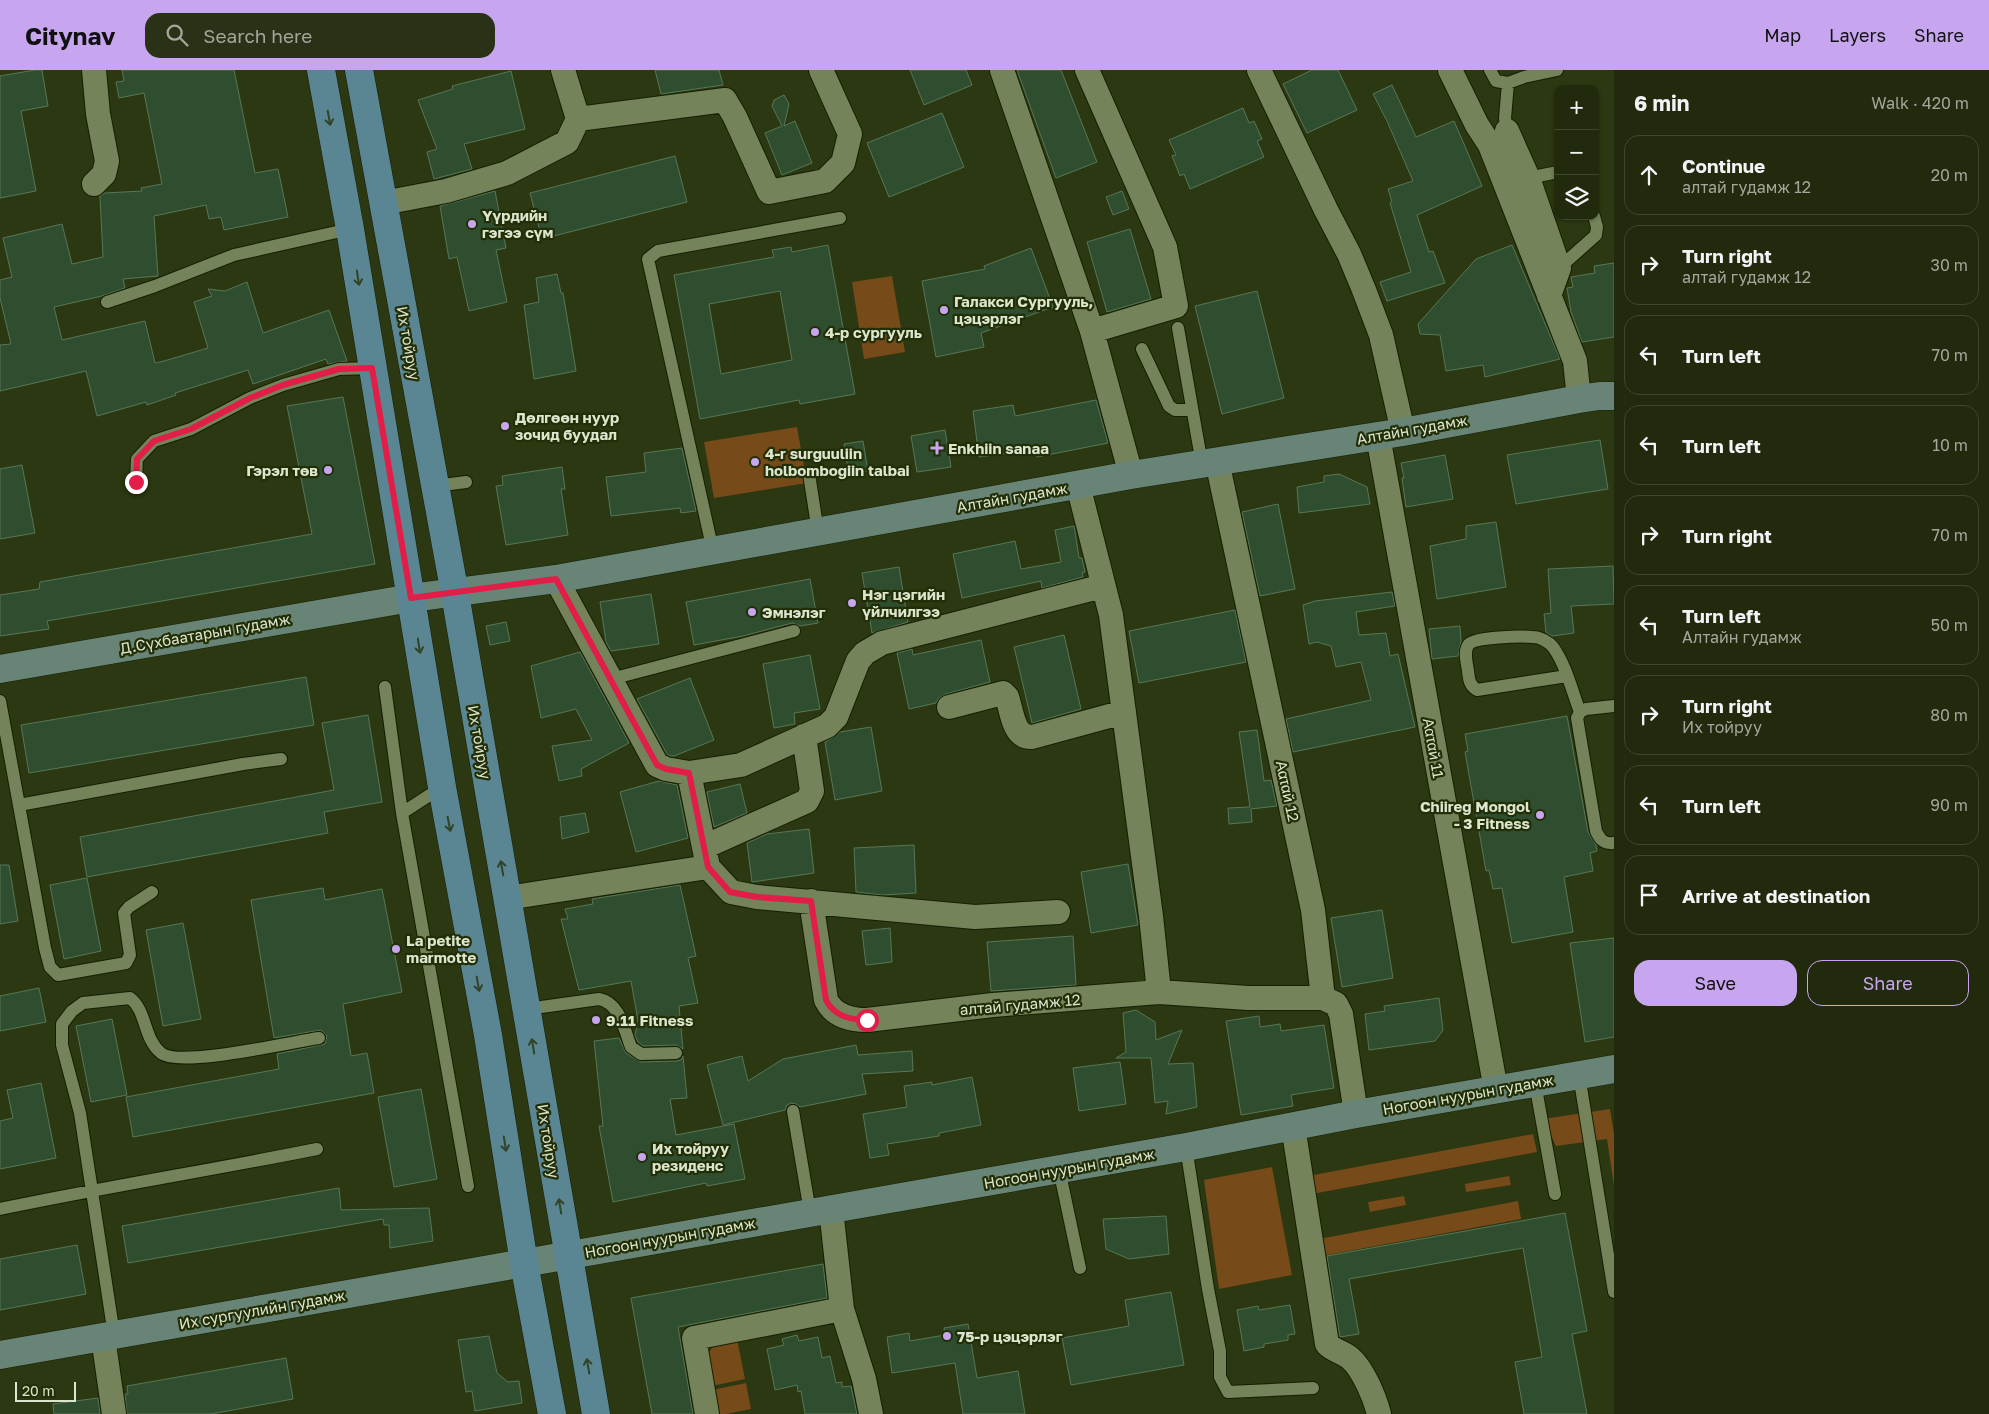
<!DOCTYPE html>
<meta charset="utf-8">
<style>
body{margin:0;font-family:"Golos Text",sans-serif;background:#293216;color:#f1f3f6}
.controls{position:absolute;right:15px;top:15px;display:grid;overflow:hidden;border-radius:10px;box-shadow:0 1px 4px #0004}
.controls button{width:45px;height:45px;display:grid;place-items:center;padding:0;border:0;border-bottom:1px solid #3e462e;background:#212a0d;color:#f1f3f6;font:25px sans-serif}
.scale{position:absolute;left:15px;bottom:12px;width:61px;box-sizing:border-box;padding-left:5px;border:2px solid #dce5ce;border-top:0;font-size:14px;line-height:18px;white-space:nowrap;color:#dce5ce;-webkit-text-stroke:4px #222e06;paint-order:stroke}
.stop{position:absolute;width:15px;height:15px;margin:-11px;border:4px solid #e11d48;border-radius:50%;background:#fff}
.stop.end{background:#e11d48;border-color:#fff;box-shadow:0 1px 5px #0008}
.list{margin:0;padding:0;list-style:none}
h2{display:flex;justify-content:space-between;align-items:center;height:65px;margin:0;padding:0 20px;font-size:21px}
h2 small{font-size:16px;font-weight:400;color:#a2a79d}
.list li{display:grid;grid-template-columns:32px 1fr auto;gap:15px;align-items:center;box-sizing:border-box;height:80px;margin:0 10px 10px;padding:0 10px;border:1px solid #3e462e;border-radius:15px}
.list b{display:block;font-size:19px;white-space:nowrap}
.list p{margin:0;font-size:16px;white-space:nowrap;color:#a2a79d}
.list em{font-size:16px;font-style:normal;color:#a2a79d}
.actions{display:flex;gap:10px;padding:15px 20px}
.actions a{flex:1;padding:11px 0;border:1px solid #c7a6ef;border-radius:15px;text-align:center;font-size:18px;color:#c7a6ef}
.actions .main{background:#c7a6ef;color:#111}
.icon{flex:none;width:28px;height:28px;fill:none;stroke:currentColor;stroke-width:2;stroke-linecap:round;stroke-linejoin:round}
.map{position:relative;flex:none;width:1614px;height:1344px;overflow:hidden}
header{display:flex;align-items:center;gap:30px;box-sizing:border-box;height:70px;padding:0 25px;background:#c7a6ef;color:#111}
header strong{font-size:24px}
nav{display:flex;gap:28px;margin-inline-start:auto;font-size:18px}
.search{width:350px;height:45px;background:#293216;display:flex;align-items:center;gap:12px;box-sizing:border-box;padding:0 18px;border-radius:15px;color:#a2a79d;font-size:19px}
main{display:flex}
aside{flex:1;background:#212a0d}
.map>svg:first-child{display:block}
.green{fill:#764a19}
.building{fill:#2f4e2f;stroke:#577757;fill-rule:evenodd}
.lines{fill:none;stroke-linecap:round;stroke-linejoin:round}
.lane-casing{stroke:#161f02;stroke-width:14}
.street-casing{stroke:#161f02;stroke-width:26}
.secondary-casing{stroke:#161f02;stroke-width:29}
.primary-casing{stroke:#161f02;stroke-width:29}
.lane{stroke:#74835a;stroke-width:12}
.street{stroke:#74835a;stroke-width:24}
.secondary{stroke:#678476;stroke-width:28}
.primary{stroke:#5a8592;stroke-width:28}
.oneway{stroke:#304429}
.route{stroke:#e11d48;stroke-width:6}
.poi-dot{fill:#c7a6ef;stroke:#222e06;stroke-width:2}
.labels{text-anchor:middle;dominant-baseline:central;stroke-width:4.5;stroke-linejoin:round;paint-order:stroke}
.poi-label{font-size:15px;font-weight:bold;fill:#dce5ce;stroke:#222e06;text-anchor:start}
.street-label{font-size:15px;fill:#dce5ce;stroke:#222e06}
</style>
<header>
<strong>Citynav</strong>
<div class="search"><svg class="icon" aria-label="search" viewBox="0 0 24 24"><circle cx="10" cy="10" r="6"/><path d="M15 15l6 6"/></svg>Search here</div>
<nav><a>Map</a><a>Layers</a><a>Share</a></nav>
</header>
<main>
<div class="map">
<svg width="1614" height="1344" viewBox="0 0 1614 1344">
<rect width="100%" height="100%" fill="#2c3811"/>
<path class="green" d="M892,206l13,76 -41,7 -12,-77z
M797,357l10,56 -93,15 -10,-56z
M1610,1039l4,25v52l-7,-47 -51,7 -13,-27z
M1533,1064l4,18 -225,42 -4,-18z
M1272,1097l20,108 -73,14 -15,-109z
M1509,1106l2,9 -45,7 -1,-8z
M1404,1126l2,9 -36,7 -2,-10z
M1518,1131l3,18 -199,37 -3,-17z
M737,1269l8,40 -33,7c-2,-11 -9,-32 2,-40 5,-4 17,-5 23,-7z
M746,1313l5,26 -25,5h-10l-4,-24z"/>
<path class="building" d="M35,0h7l6,36 -27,5 15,80 -36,7v-122z
M122,0h112l21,103 23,-4 10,48 -64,13 -3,-13 -12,2 -3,-14 -52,11 4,60 -35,3 2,9 -23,8 -48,11 8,33 83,-19 10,42 9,-2 44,-13 -14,-46 18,-6 -4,-7 17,2 22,-9 16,51 66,-23 18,51 -19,3 -2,-5 -73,25 -5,-14 -73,23 1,2 -29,10 -1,-3 -49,14 -11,-45 -86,20v-46l11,-1 -11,-46v-18l12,-3 -9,-39 59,-14 10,40 31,-7 -3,-61 5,-3 37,-2 -1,-3 21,-4 -18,-91 -25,5 -3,-16 8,-1z
M655,0h64l4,15 -62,9z
M910,0h56l6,15 -48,20z
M1017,0h44l36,92 -41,16z
M1312,0h26l19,40 -50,23 -24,-49z
M511,1l14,58 -61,15 8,25 -38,10 -7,-27 10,-3 -19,-49 35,-11 -1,-3z
M1392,15l24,52 38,-16 28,65 -65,29 12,37 4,-1 12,32 -58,18 -7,-19 31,-10 -21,-69 2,-1 -4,-13 25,-8 -26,-60 -14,-27z
M784,25l5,9 -5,22 11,-5 17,42 -30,12 -17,-42 17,-7 -10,-20 2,-6z
M1243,38l6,15 5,-2 8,18 -5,2 7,16 -74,32 -6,-15 -4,2 -8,-20 4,-1 -7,-15z
M942,43l22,54 -75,30 -22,-54z
M675,86l12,46 -145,37 -12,-46z
M495,121l11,57 -10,2 11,52 -38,9 -12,-54 -8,2 -9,-53z
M1122,121l7,18 -16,6 -7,-18z
M1130,159l21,70 -44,13 -20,-70z
M828,175l27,149 -55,10 -1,-4 -99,19 -26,-144 100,-18 -2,-7 19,-3 1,5zM780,221l12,69 -71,14 -12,-70z
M1512,175l48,114 -75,18 -2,-12 -37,6 -6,-36 -20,-1 -2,-10 58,-65z
M1031,178l22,59 -72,26 3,14 -48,10 -14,-76 63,-12 -1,-3z
M1614,193v74l-32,5 -11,-30 -4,-24 6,-1 -2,-10 24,-4 -1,-7z
M557,204l4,19h2l13,78 -42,8 -10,-74 15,-3 -3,-24z
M1257,221l27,107 -62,16 -27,-108z
M343,327l32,167 -328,57 2,8 -49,7v-41l39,-6 1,-7 272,-48 -25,-128z
M1096,330l12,43 -71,14 -1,-7 -57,7 -6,-46 40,-6 2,11z
M945,360l6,37 -34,5 -6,-36z
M1600,370l8,49 -92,15 -9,-49z
M863,371l5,30 -19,3 -5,-30z
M682,378l14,63 -15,2 -1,-5 -69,8 -5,-39 40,-5 -2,-19z
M1445,385l8,44 -47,8 -4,-29h2l-3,-15z
M22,395l13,68 -35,6v-70z
M562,397l3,22h-4l7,46 -62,10 -10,-59 7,-1 -1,-9z
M1339,404l28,13 3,17 -71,9 -2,-26 27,-5v-6z
M1278,434l17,85 -35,7 -18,-84z
M1496,452l10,65 -69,12 -7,-53 36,-7v-13z
M1074,456l5,32h3l3,14 -3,1 1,4 -41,11 -1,-7 -79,17 -9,-44 62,-13 6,28 40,-7 -6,-32z
M1613,496l1,38 -43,2 3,27 -22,3 -6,-4 -2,-18 7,-1 -3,-44z
M899,497l9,55 -36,11 -10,-60z
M810,509l8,44 -18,3 -8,-3 -49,13 -49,9 -8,-43z
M1392,522l3,14 -39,6 3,23 27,-2 4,23 8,-2 17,73 -122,25 -7,-33 85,-19 -10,-38 -25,5 -5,-21 -14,-4 -8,2 -6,-39 12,-4z
M651,524l8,50 -48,7 -5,-9 -6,-40z
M1235,540l11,52 -107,21 -10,-52z
M506,552l4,19 -20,4 -4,-19z
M1460,556l1,15 -3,15 -26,3 -3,-30z
M1064,565l17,74 -49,14 -18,-76z
M981,570l9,42 -44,12 -7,4 -3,5 -27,6 -12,-56 15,-4 1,6z
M580,582l49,91 -48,26 1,7 -23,5 -7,-35 40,-6 -16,-31 -35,9 -10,-52z
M810,585l10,54 -26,4 1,11 -21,4 -11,-64z
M306,607l8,48 -285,48 -8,-48z
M690,608l24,62 -40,16h-4l-3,-2 -30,-55z
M368,645l14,87 -58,10 4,21 -241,44 -7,-40 254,-47 -12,-67z
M1567,646l21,116 8,13 1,6 -7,2 3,18 -29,6 9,55 -61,11 -10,-55 -9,1 -4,-19 -3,1 -21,-119 3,-1 -3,-17z
M871,657l11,64 -47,9 -10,-58 15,-10z
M1257,660l7,51 7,-1 6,26 -26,3 1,13 -23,2 -1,-16 22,-1 -11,-75z
M659,711l18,4 11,53 -52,14 -16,-60z
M740,714l7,29 -33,14 -7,-35z
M585,743l4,19 -27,7 -2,-22z
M809,759l5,44 -62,9 -5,-39 20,-9z
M914,775l2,48 -34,2 -26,-3 -2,-44z
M1128,794l10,61 -47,8 -10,-61z
M0,795h9l9,56 -18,3z
M87,808l14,73 -37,8 -14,-74z
M680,815l16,71 -8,2 10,45 -19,3 4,43 -7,-4 -33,1 -5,-4 -3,-7 3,-14 -7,-40 -52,9 -18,-71h7l-3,-10 28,-5 -1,-5z
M323,818l2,12 57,-11 20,103 -59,12 8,52 16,-3 7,40 -241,44 -7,-40 153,-28 -2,-15 48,-10 2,-8 -6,-6 -47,8 -23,-138z
M1382,840l11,68 -51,9 -11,-69z
M183,853l18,96 -38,7 -17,-96z
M890,858l2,34 -26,3 -4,-34z
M1073,866l3,49 -85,6 -4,-49z
M1614,868v99l-29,5 -15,-99z
M39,918l7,34 -46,9v-35z
M1439,928l4,32 -8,11 -66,9 -4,-36 20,-3 -1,-5z
M1136,940l19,12 1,18 26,-10 -14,34 25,-1 4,44 -31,7 2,-13 -13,2 -4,-45h-35l10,-6 -3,-39z
M1259,946l1,11 20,-3 1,7 43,-6 10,63 -43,7 2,11 -52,9 -15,-94z
M112,949l15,76 -36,7 -15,-76z
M619,968l7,15 15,9 35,-1 5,-1 2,-4 4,42 -17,1 6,36 58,-11 11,55 -38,7 -1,-3 -93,19 -14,-76h4l-9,-85z
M856,975l2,10 54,-4 1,20 -51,3 4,20 -66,13 -4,-3 -5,-1 -4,2 -2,5 -62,15 -16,-60 35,-9 6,25 35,-22z
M1120,992l6,42 -47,7 -6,-43z
M972,1007l9,48 -42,8v3l-52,8 2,11 -19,3 -7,-44 44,-7 -3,-21 28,-4v3z
M41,1013l15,75 -56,11v-48l13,-3 -6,-28z
M421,1019l16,90 -43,8 -16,-90z
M339,1118l2,22 88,-2 4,33 -43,7 -1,-23h-5l-1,-6 -255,44 -6,-37z
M1565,1143l22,118 -15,3 15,80h-63l-9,-52 27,-5 -19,-109 -174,31 10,55 -19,3 -13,-81z
M1166,1146l3,38 -40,5 -23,-10 -3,-30z
M77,1175l9,49 -86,16v-51z
M823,1194l4,34 -149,29 15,87h-41l-21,-116z
M1171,1222l13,73 -113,20 -9,-47 67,-12 -4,-26z
M1290,1235l5,29 -7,1v5l-24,4v3l-20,4 -7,-41 21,-4 1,4z
M968,1254l9,54 41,-7 7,43h-62l-8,-51 -63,10 -5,-36 22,-4 1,8 35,-6 -1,-7z
M797,1265l2,6 19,-4 4,21 8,-2 6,27 6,-1v5l9,-1 6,28h-52l-4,-23 -3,1 -1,-7 -22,5 -8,-41 17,-4 -2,-6z
M489,1266l8,37 11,9 11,-1 3,22 -47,8 -3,-20 -6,1 -8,-52z
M286,1288l7,41 -82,15h-84l-2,-20h3l-1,-8z
M98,1328l2,16h-46l-1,-10z"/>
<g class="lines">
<g class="lane-casing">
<path id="lane" d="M1490,0l6,11 12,2 16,-6 33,-7
M1505,64l2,-3 -2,-13 3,-35
M1528,108l30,-6
M1559,198l37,-33 1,-8 -3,-11
M107,232l48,-16 79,-31 116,-26
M1178,258l24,136
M1142,279l27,57 6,4h17
M809,404l9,58
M136,412l1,-23 17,-18 37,-12 59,-31 33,-13 56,-16 34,-1
M435,416l31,-4
M713,481l-65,-292 10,-8 182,-33
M1567,606l-90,14c-8,-5 -8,-11 -9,-19 -1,-8 -5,-20 1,-27 7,-7 52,-8 64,-7 7,0 16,5 20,10 13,18 19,44 27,65
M611,609l183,-48
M385,617l17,126
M0,631l45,247 5,19 8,8 68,-12 4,-8 -6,-42 5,-6 23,-15
M1614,636l-28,3 -6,3 -3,6 19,113c4,9 8,13 18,12
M442,717l-40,26 66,373
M19,735l224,-41 38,-5
M527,939l72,-10c21,4 25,30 32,48l10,7 35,-1
M1579,1005l35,217
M1535,1013l20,111
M793,1041l17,101
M1186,1077l22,142 12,62v26l8,15 85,-4
M1059,1099l21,99
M0,1139c105,-22 212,-39 317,-60
M114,1265l-34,-222 -18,-68v-21l10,-13 11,-8 47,-5c17,13 13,40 31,55 18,15 130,-11 158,-15"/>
</g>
<g class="street-casing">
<path id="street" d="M94,0l4,44 9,47 -3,13 -10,10
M1002,0l90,261 39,144
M1087,0l78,177 11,59 -84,25
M1259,0l67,140 23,44 15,36 17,45 22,97
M1450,0l27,55 13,20 85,216 4,38
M578,49l147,-19 10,17 34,75 56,-11 18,-18 7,-29 -29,-64
M1507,61l21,47 31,90 -10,28
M383,133l63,-12 61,-18 60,-31 11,-23 -15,-49
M1378,366l118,654
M1217,391l96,449 10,88 13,6 5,10 15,100
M1078,415l33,130 40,301 8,76
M556,509l101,186 9,4 23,4 19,94
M949,637l54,-14 4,4c5,14 6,41 25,40l92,-25
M689,703l52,-8 86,-39 9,-9 22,-56 7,-8 17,-10 221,-57
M704,777l103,-46 5,-10 -8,-55
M507,828l201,-31 23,25 26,5 218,20 83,-5
M811,831l15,99c8,16 24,20 41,20l126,-15 166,-13 89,6h75
M1293,1056l34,218c7,7 16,8 23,14 13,11 25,40 29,56
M842,1239l22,70 7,35
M103,1267l11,77
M707,1344l-13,-76 148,-29 -11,-100"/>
</g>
<g class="secondary-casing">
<path id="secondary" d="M0,599l411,-71 145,-19 575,-104 272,-43 176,-33 20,-3h15
M0,1285l1186,-208 170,-33 258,-45"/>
</g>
<g class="primary-casing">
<path id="primary" d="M321,0l29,159 92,558 46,248 36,228 28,151
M359,0l96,524 141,820"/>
</g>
<use href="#lane" class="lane"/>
<use href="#street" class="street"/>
<use href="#secondary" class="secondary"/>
<use href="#primary" class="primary"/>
</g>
<defs><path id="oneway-shaft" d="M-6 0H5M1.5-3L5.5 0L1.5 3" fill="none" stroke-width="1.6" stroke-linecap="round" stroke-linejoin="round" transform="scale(1.25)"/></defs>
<g class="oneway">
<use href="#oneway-shaft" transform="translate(329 48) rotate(80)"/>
<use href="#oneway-shaft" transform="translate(358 208) rotate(81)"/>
<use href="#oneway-shaft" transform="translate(419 576) rotate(81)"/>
<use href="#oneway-shaft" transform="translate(449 754) rotate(79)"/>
<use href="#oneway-shaft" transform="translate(502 798) rotate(-100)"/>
<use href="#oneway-shaft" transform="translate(478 914) rotate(80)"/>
<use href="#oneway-shaft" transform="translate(533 976) rotate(-99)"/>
<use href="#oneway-shaft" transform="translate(505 1074) rotate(81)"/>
<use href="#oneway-shaft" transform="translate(560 1136) rotate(-99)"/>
<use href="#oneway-shaft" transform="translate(588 1296) rotate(-100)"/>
</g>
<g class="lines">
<path class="route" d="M136,412l1,-23 17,-18 37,-12 59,-31 33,-13 56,-16 33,-1 39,230 145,-19 101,186 9,4 23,4 19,94 22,25 27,5 54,4 15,99c8,16 24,20 41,20"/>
</g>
<g class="poi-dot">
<circle cx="472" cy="154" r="5"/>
<circle cx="944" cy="240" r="5"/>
<circle cx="815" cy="262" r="5"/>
<circle cx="505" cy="356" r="5"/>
<path d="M934.5 370.5h5v5h5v5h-5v5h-5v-5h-5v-5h5z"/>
<circle cx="755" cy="392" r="5"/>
<circle cx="328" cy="400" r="5"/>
<circle cx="852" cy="533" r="5"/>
<circle cx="752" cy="542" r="5"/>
<circle cx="1540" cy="745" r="5"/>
<circle cx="396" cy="879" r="5"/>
<circle cx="596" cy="950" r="5"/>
<circle cx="642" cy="1087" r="5"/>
<circle cx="947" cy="1266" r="5"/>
</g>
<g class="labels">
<g class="poi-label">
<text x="482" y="145">Үүрдийн<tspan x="482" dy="17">гэгээ сүм</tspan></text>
<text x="954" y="231">Галакси Сургууль,<tspan x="954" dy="17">цэцэрлэг</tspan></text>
<text x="825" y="262">4-р сургууль</text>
<text x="515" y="347">Дөлгөөн нуур<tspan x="515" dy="17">зочид буудал</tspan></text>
<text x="948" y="378">Enkhiin sanaa</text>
<text x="765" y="383">4-r surguuliin<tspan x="765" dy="17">holbombogiin talbai</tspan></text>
<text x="318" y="400" text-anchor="end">Гэрэл төв</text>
<text x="862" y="524">Нэг цэгийн<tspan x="862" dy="17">үйлчилгээ</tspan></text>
<text x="762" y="542">Эмнэлэг</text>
<text x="1530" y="736" text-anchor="end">Chiireg Mongol<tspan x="1530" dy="17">- 3 Fitness</tspan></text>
<text x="406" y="870">La petite<tspan x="406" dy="17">marmotte</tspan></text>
<text x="606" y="950">9.11 Fitness</text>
<text x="652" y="1078">Их тойруу<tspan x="652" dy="17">резиденс</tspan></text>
<text x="957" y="1266">75-р цэцэрлэг</text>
</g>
<g class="street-label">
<text transform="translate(409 273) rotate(80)">Их тойруу</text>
<text transform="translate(1412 359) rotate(-10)">Алтайн гудамж</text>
<text transform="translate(1012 427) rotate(-10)">Алтайн гудамж</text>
<text transform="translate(205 563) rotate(-10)">Д.Сүхбаатарын гудамж</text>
<text transform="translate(480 672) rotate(80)">Их тойруу</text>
<text transform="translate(1434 678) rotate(80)">Ααταй 11</text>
<text transform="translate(1288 721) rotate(78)">Ααταй 12</text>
<text transform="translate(1020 934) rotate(-5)">алтай гудамж 12</text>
<text transform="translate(1468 1024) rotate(-10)">Ногоон нуурын гудамж</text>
<text transform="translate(549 1071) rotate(81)">Их тойруу</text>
<text transform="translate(1069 1098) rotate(-10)">Ногоон нуурын гудамж</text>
<text transform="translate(670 1167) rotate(-10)">Ногоон нуурын гудамж</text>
<text transform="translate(262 1239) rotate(-10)">Их сургуулийн гудамж</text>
</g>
</g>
</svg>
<div class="controls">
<button>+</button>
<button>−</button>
<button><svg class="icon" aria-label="layers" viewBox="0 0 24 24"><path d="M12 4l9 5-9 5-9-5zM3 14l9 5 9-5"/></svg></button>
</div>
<div class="scale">20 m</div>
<div class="stop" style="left:867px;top:950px"></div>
<div class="stop end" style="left:136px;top:412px"></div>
</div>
<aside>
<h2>6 min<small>Walk · 420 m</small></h2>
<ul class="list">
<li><svg class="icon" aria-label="ahead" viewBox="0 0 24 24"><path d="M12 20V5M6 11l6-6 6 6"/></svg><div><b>Continue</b><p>алтай гудамж 12</p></div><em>20 m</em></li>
<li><svg class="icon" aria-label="right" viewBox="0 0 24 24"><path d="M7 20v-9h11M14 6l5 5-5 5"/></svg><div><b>Turn right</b><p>алтай гудамж 12</p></div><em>30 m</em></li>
<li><svg class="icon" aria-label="left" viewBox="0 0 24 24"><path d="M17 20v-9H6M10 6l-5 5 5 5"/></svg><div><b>Turn left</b></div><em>70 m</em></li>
<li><svg class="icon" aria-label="left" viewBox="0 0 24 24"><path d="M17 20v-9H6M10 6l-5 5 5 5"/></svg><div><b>Turn left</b></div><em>10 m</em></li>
<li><svg class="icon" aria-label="right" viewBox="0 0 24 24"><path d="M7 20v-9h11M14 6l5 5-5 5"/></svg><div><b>Turn right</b></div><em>70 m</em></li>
<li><svg class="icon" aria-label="left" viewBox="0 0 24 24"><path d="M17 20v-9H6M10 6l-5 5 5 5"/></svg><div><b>Turn left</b><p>Алтайн гудамж</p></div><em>50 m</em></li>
<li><svg class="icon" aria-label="right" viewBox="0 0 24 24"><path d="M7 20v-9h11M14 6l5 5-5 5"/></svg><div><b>Turn right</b><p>Их тойруу</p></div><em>80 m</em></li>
<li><svg class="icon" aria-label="left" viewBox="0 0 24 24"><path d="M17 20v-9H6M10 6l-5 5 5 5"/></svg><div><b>Turn left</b></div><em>90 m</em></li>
<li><svg class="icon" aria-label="arrive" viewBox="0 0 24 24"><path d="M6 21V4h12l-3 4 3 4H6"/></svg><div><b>Arrive at destination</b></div></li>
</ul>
<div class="actions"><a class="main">Save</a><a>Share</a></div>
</aside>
</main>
